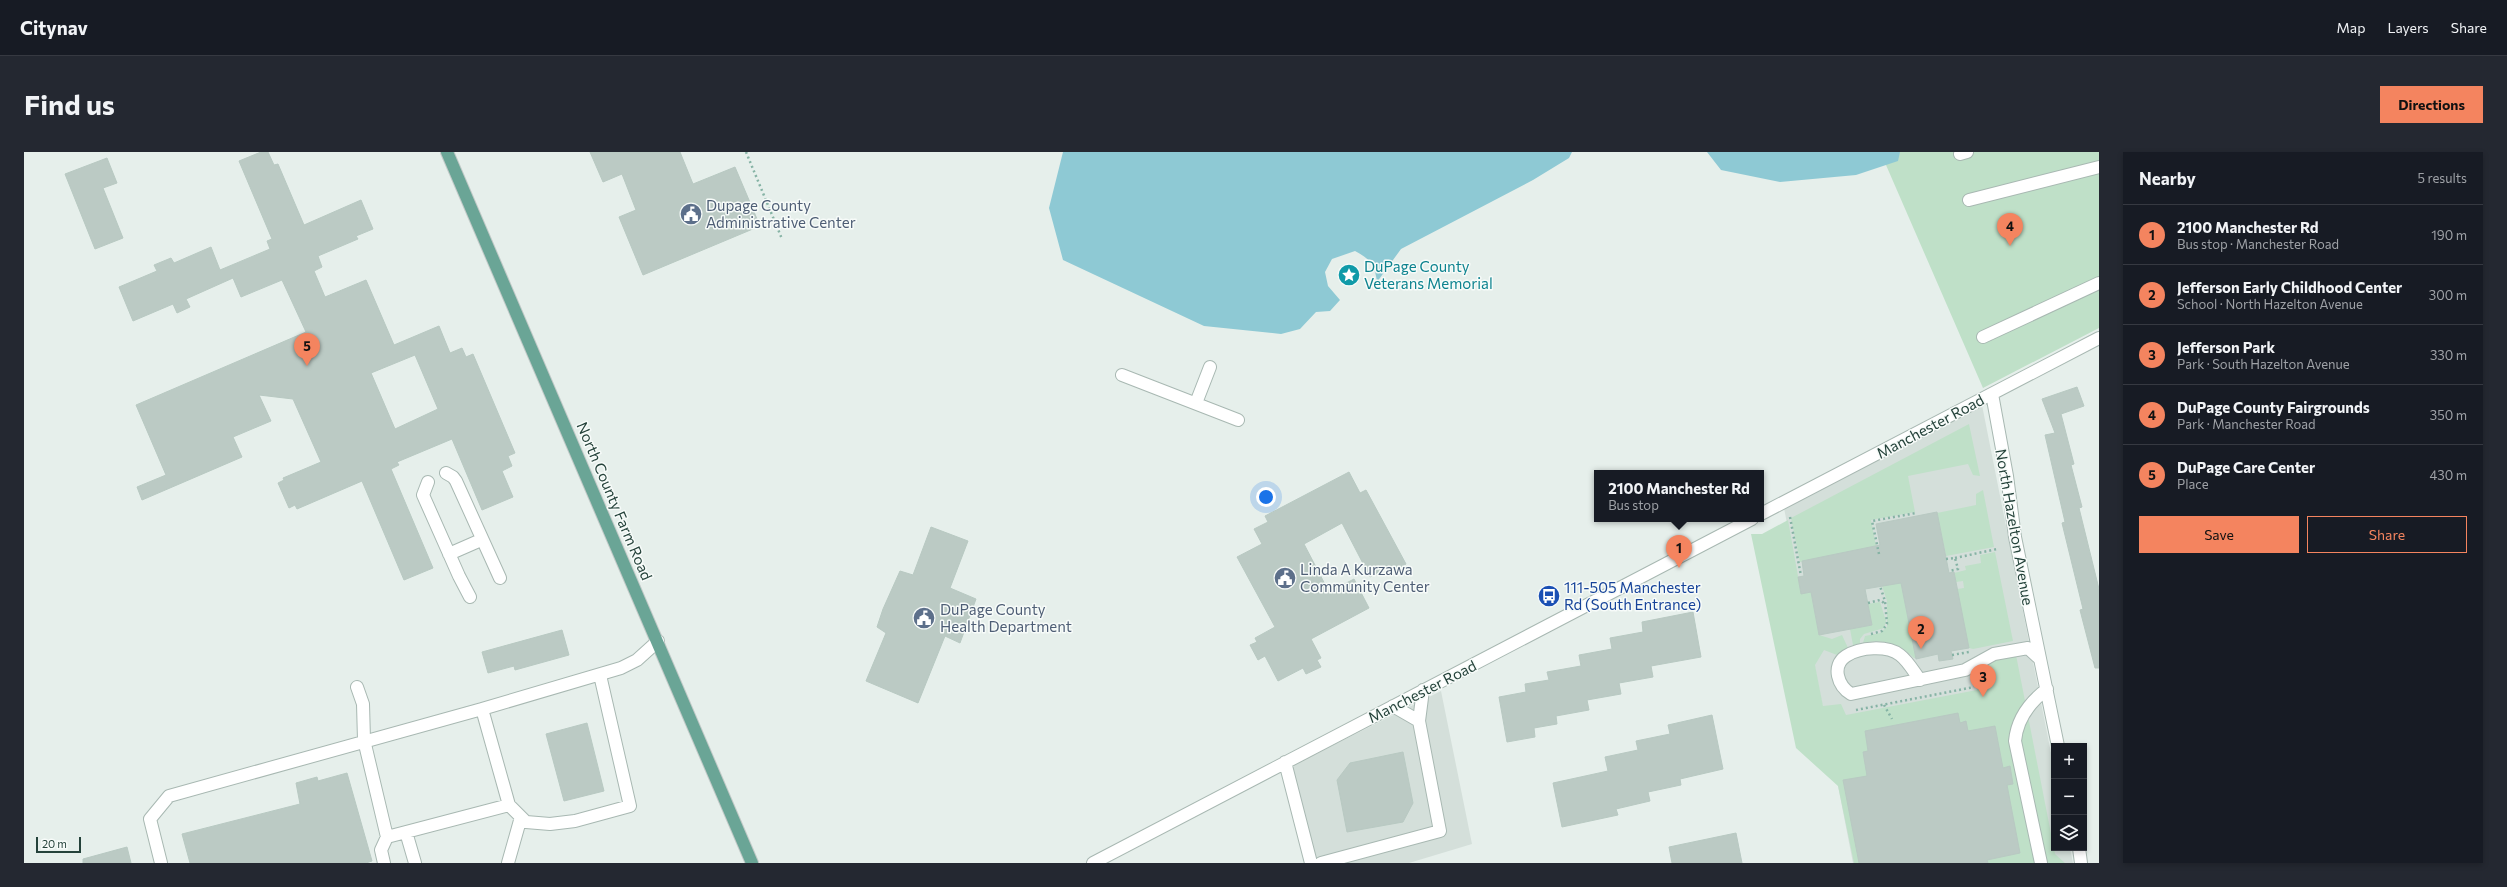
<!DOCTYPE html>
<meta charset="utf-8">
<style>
body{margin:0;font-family:Commissioner,sans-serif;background:#242831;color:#f1f3f6}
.controls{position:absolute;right:12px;bottom:12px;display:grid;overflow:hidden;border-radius:0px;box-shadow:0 2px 6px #0003}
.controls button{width:36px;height:36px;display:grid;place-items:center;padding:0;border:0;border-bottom:1px solid #363941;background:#171b24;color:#f1f3f6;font:20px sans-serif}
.scale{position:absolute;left:12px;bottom:10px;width:45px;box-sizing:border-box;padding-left:4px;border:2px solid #24423a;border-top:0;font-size:11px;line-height:14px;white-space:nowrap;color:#24423a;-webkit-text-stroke:3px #f7fbf9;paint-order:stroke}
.you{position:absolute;left:1242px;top:345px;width:14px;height:14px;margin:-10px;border:3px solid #fff;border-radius:50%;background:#1a73e8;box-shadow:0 0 0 6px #1a73e833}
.badge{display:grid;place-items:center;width:26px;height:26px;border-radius:50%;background:#f4845f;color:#111;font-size:13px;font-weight:700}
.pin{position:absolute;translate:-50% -33px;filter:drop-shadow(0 1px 2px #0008)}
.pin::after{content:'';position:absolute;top:21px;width:14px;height:12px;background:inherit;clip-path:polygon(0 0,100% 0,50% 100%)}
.popup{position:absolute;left:1570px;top:318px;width:170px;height:52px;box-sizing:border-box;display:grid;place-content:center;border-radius:0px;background:#171b24;filter:drop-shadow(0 1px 3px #0005);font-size:13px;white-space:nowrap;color:#9ea1a6}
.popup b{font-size:15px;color:#f1f3f6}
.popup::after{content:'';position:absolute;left:50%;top:100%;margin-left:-8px;border:8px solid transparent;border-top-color:#171b24}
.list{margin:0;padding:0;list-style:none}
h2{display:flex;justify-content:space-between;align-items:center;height:52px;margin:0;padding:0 16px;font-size:17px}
h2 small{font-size:13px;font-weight:400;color:#9ea1a6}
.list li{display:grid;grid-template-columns:26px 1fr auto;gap:12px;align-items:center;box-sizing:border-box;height:60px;padding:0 16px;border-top:1px solid #363941}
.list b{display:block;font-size:15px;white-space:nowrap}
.list p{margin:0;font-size:13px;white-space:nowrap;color:#9ea1a6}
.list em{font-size:13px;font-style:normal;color:#9ea1a6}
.actions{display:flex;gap:8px;padding:12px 16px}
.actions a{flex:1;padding:9px 0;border:1px solid #f4845f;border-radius:0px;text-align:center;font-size:14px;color:#f4845f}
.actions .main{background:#f4845f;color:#111}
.icon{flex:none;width:22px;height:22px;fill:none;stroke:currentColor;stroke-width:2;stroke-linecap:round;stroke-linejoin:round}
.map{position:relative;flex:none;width:2075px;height:711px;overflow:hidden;border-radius:0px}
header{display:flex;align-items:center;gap:24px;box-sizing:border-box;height:56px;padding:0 20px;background:#171b24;border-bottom:1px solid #363941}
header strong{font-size:19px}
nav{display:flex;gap:22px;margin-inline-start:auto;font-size:14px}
.intro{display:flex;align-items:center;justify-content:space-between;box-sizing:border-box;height:96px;padding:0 24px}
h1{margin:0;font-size:28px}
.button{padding:10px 18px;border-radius:0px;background:#f4845f;color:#111;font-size:14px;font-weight:700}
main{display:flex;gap:24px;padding:0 24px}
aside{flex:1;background:#171b24;border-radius:0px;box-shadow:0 2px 6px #0003}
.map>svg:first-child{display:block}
.built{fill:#d4dfda}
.green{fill:#bfe0c8}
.water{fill:#8ec9d4}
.building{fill:#bbcac4;stroke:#b8c9c2;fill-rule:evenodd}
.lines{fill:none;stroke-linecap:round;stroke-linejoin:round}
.minor-casing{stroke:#a8b8b2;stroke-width:14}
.major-casing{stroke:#c2cac8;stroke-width:14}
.path{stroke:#86b3a5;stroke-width:2.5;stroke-dasharray:2 3;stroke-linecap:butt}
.minor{stroke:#fff;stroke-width:12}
.major{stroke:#6aa596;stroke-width:12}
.labels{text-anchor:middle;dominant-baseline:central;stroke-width:3;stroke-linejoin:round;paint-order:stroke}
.service-label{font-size:15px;fill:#4e5e75;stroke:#f7fbf9;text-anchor:start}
.culture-label{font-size:15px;fill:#0d838f;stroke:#f7fbf9;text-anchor:start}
.street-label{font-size:15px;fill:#24423a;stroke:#f7fbf9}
.transit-label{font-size:15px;fill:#164399;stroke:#f7fbf9;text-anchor:start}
</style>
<header>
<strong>Citynav</strong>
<nav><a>Map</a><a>Layers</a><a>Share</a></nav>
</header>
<div class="intro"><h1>Find us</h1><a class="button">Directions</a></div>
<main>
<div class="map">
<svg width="2075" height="711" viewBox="0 0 2075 711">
<rect width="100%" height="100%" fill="#e6efeb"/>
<path class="built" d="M1958,253l72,363v80h16l3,15h-220l-69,-355z
M1417,539l31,153 -63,19h-92l-25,-97z"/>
<path class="green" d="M1859,0h216v176l-116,60 -97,-223z
M1945,272l11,52 -7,-1 -5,-11 -60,12 7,36 -44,8 5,26 -76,16 -9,-44z
M1959,338l11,57 -48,9 -9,-43 39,-8v-11z
M1764,368l13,73 10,-1 8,43 13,4 10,-4 6,13 -11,7 -13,-5 -9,15 8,41 18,-2 5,11 131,-25c-3,-28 16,-30 39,-35l39,199 10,9h-211l-16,-77 -42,-38 -45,-214h11z
M1971,400l18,89 -40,8 -4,-1 -12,-59 7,-1 -1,-7 -7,1 -2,-9 12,-3 -1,-4 16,-3 -1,-8z
M1875,421l17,85h-2c-15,-15 -30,-19 -51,-15l2,-7 15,-3 7,-6v-26l-5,-15z
M1856,450l6,19 -2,7 -20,6 -4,5v5l-7,1 -3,-16 22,-4 -4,-21z"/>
<path class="water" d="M1039,0h509l-3,6 -36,22 -132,69 -24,33c-2,-17 -7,-23 -22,-31l-23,8 -7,13 3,14 12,14 -10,11 -14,1 -16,17 -19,5 -77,-8 -141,-66 -14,-52z
M1683,0h193l-2,9 -42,14 -76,7 -59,-12z"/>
<path class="building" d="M237,0h7l6,13 4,-1 26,61 57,-25 12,29 -17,7 2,3 -40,17 4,11 -8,4 11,26 41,-17 28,65 45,-19 11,27 12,-5 4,9 7,-3 42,99 -7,3 4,10 -10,5 11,26 -31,13 -30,-71 -55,23 2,3 -8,4 42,99 -29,12 -42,-99 -65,28 -2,-4 -6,3 -11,-25 6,-3 -1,-2 38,-16 -28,-63 -34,-4 12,26 -38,16 9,20 -100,43 -5,-13 29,-12 -30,-70 170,-73 -24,-52 -41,17 -8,-19 -47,21 4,8 -13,6 -4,-9 -40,17 -14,-34 38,-16 -3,-6 17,-7 3,5 37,-16 9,23 50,-21 -3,-8 5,-2 -33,-78zM391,203l23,54 -43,20 -24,-56z
M566,0h90l13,32 42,-17 25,59 -117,49 -24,-58 17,-7 -14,-36 -19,8z
M83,6l10,25 -14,5 20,50 -28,11 -30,-75z
M2053,235l7,19 -23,8 13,50 -3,1 11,42 -3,1 20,81v79h-4l-15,-58 3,-1 -21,-86 3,-1 -20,-87 10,-2 -13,-34z
M1325,320l11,21 6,-3 40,74 -14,8 -3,-6 -19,11 -28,-54 -38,21 25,48 25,-13 15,29 -58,31 10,19 -4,2 4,7 -15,7 -3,-6 -25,13 -13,-25 -7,4 -8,-15 7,-3 -2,-4 20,-11 -38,-70 25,-13 -8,-15 14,-7 -3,-6z
M1913,360l12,61 5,-1 15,76 -18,3 2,8 -14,2 -1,-7 -22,5 -15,-76 -36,6 7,36 -53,10 -8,-43 -10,2 -3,-17 6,-1 -2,-15 78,-16 -4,-21z
M907,375l37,14 -18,47 26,11 -16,44 -15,-7 -27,67 -52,-22 20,-48 -9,-6 6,-18 17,-38 13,4z
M1669,460l8,45 -50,9 2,11 -34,6 2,11 -34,6 2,10 -33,6 1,8 -23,4 1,9 -28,5 -8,-45 27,-5 -1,-8 24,-4 -2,-8 34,-6 -2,-11 33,-6 -2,-11 33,-6 -1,-10z
M538,478l7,25 -54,15 -1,-4 -26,7 -6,-21z
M1934,561l2,10 6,-2 2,10 27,-5 8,42 7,-2 3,18 -6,1 13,68 -33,7 1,3h-129l-16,-83 24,-4 -4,-24 5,-1 -3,-20z
M1688,563l11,54 -43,10 1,6 -33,7 2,9 -34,8 2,6 -56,12 -9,-44 55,-12 -3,-14 33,-7 -2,-9 34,-7 -2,-9z
M563,571l17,68 -40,10 -18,-67z
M1379,600l10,51 -10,19 -56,10 -10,-52 13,-17z
M323,621l25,88 -6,2h-176l-8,-29 118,-30 -4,-21 21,-6 1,4z
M1712,681l6,30h-70l-3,-16z
M103,695l4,16h-48v-4z"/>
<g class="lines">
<g class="minor-casing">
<path id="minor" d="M1936,2l7,-2
M1945,48l130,-33
M1959,185l116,-54
M1098,223l116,45
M1968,242l15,82 8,61 43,209
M1172,251l14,-36
M422,321l7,4 3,4 44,97
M404,330l-5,13 36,81 11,21
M1737,362l338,-176
M425,402l32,-14
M1896,528c-6,-8 -12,-19 -20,-25 -13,-10 -40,-8 -54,1 -15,10 -8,30 5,38l114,-24 29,-16 34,-6 12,11
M333,535l6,17 1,36 23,97 122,-32
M1369,554l26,15
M458,557l139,-41 16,-8 21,-19
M1261,610l26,101
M382,680l9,31
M2055,696l2,15
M137,711l-11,-44 19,-23 313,-87 27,96 17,17 24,2 25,-3 55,-15 -30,-131
M360,711l-3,-13 6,-13
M484,711l13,-46
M1069,711l659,-344
M1297,711l119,-32 -21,-110 4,-31
M2017,711l-26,-122c2,-22 15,-39 32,-52"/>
</g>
<g class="major-casing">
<path id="major" d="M423,0l305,711"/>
</g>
<path class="path" d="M722,0l36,87
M1766,365l11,59
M1855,402l-7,-33 44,-8
M1931,406l42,-9
M1922,407l9,-1 3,11 -9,2
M1844,451l12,-3 4,3
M1847,482l11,-3 5,-7 -2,-23 -5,-15
M1928,503l17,-3
M1860,553l8,14
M1832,558l118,-23"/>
<use href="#minor" class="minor"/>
<use href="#major" class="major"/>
</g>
<defs>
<g id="civic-disc" transform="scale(1.15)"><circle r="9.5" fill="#5c6f8a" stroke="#f7fbf9"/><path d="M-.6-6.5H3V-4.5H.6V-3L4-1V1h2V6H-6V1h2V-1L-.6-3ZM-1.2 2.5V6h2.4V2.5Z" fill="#fff"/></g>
<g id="sight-disc" transform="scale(1.15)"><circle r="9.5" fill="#0f9aa8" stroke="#f7fbf9"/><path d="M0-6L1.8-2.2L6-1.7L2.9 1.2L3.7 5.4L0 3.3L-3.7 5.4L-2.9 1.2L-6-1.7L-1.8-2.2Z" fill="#fff"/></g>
<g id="bus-disc" transform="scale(1.15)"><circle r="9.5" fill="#1a4fb4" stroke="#f7fbf9"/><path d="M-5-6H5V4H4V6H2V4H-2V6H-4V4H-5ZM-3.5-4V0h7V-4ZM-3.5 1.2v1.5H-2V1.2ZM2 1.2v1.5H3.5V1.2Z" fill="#fff"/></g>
</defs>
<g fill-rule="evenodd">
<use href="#civic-disc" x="667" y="62"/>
<use href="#sight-disc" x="1325" y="123"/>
<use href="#civic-disc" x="1261" y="426"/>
<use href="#bus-disc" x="1525" y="444"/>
<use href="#civic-disc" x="900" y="466"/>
</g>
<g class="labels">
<g class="service-label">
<text x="682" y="53">Dupage County<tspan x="682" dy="17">Administrative Center</tspan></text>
<text x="1276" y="417">Linda A Kurzawa<tspan x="1276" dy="17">Community Center</tspan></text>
<text x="916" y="457">DuPage County<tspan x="916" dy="17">Health Department</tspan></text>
</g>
<g class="culture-label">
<text x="1340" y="114">DuPage County<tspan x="1340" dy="17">Veterans Memorial</tspan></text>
</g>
<g class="street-label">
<text transform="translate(1906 274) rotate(-28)">Manchester Road</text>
<text transform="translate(591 349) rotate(67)">North County Farm Road</text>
<text transform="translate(1991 375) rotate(80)">North Hazelton Avenue</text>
<text transform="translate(1398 539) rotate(-27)">Manchester Road</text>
</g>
<g class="transit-label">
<text x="1540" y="435">111-505 Manchester<tspan x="1540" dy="17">Rd (South Entrance)</tspan></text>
</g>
</g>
</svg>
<div class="controls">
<button>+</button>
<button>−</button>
<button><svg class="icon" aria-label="layers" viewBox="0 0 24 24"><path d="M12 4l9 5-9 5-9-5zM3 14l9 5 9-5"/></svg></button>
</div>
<div class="scale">20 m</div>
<div class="you"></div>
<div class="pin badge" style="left:1655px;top:416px">1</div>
<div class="popup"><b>2100 Manchester Rd</b>Bus stop</div>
<div class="pin badge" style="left:1897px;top:497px">2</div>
<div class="pin badge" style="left:1959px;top:545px">3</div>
<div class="pin badge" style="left:1986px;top:94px">4</div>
<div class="pin badge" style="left:283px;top:214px">5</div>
</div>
<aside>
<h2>Nearby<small>5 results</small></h2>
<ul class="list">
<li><span class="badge">1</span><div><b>2100 Manchester Rd</b><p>Bus stop · Manchester Road</p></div><em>190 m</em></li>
<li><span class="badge">2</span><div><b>Jefferson Early Childhood Center</b><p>School · North Hazelton Avenue</p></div><em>300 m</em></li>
<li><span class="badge">3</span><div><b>Jefferson Park</b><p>Park · South Hazelton Avenue</p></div><em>330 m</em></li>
<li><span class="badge">4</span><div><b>DuPage County Fairgrounds</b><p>Park · Manchester Road</p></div><em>350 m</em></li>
<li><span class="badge">5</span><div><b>DuPage Care Center</b><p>Place</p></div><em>430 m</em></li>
</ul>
<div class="actions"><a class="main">Save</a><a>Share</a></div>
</aside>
</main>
